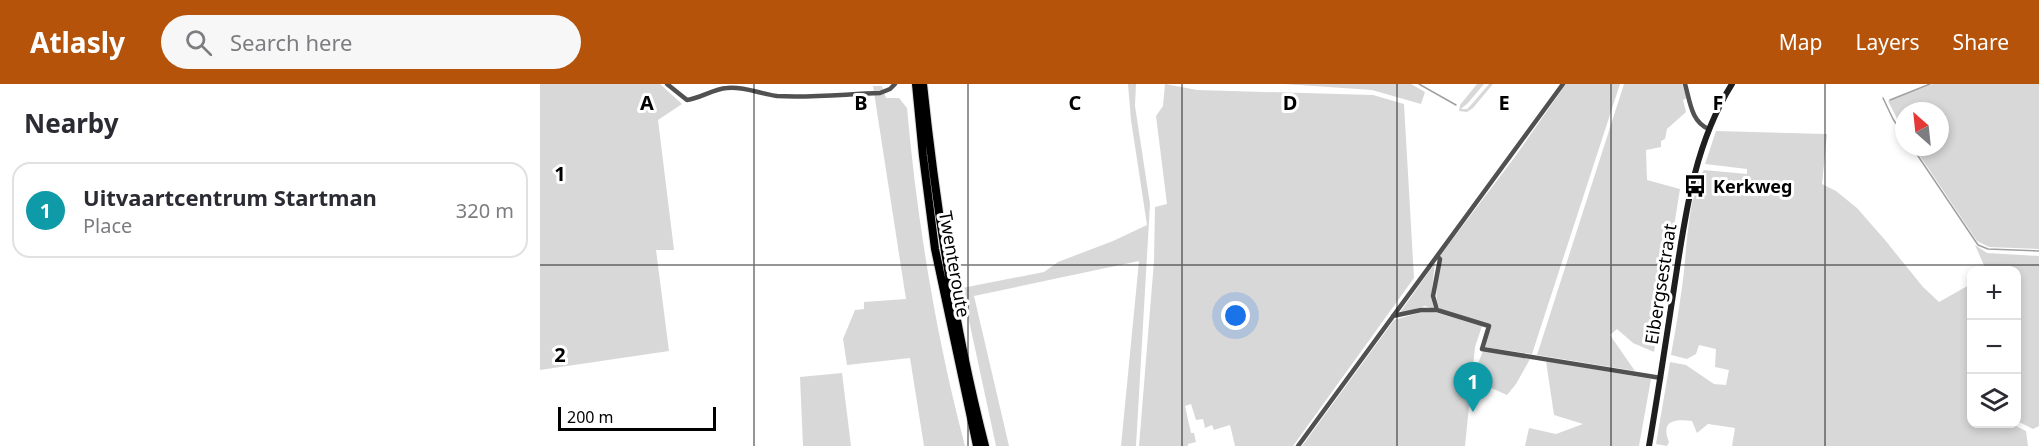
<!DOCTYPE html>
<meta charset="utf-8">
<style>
body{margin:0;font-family:"Noto Sans",sans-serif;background:#f7f7f7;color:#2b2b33}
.controls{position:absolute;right:18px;bottom:18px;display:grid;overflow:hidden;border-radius:12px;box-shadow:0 3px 9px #0003}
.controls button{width:54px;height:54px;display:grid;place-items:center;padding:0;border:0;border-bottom:2px solid #e1e1e2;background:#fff;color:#2b2b33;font:30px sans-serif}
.compass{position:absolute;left:1355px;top:18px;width:54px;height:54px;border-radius:50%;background:#fff;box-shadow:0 3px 9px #0003;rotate:333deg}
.scale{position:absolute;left:18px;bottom:15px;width:158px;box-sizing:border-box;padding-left:6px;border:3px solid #000;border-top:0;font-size:16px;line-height:21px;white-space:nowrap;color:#000;-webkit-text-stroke:4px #fff;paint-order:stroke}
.you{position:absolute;left:696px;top:232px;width:21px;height:21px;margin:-15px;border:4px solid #fff;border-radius:50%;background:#1a73e8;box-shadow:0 0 0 9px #1a73e833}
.badge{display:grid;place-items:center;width:39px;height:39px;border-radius:50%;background:#b45309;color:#fff;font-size:20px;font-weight:700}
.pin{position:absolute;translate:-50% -50px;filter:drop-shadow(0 2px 3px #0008)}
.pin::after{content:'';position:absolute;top:32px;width:21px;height:18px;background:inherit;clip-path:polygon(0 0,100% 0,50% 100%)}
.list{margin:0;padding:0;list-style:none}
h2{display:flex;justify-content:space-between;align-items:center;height:78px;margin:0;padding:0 24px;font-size:26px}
h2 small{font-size:20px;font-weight:400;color:#7c7c81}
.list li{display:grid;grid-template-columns:39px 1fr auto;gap:18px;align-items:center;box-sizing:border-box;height:96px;margin:0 12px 12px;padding:0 12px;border:2px solid #e1e1e2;border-radius:18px}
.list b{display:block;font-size:22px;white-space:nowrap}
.list p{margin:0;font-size:20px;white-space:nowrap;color:#7c7c81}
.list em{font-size:20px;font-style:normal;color:#7c7c81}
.icon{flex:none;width:33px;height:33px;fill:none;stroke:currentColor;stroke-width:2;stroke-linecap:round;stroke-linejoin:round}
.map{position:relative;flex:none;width:1499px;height:362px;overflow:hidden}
header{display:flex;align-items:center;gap:36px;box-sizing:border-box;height:84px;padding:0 30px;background:#b45309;color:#fff}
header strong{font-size:28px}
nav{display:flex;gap:33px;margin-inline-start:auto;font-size:21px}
.search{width:420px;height:54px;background:#f7f7f7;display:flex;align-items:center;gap:15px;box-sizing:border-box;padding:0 21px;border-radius:33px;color:#7c7c81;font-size:22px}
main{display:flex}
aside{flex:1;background:#fff}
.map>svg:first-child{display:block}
.green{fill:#d8d8d8}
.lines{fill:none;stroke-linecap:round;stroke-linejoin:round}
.stream{stroke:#9f9f9f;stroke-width:1.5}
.trunk-casing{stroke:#dbdbdb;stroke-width:10}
.minor{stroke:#515151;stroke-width:4.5}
.secondary{stroke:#1e1e1e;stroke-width:6}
.trunk{stroke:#000;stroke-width:8}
.grid{fill:none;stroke:#000;stroke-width:1.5;stroke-opacity:0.55}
.labels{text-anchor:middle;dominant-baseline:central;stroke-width:6;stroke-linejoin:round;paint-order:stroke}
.poi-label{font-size:18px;font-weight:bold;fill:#000;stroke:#fff;text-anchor:start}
.street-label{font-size:18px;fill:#000;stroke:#fff}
.grid-label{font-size:20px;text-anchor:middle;font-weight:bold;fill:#000;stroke:#fff;stroke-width:6;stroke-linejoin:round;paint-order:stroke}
</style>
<header>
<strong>Atlasly</strong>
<div class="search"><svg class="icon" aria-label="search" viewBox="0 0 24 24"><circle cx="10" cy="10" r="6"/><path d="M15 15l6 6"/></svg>Search here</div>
<nav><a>Map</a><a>Layers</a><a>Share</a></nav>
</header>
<main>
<aside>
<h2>Nearby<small></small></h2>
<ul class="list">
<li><span class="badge" style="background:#0f9aa8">1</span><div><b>Uitvaartcentrum Startman</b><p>Place</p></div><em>320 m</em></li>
</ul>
</aside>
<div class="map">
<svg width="1499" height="362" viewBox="0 0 1499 362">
<rect width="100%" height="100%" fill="#fff"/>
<path class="green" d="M0,0h120l22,20 -24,16 16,130h-18l13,101 -129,19z
M588,0h8l-1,22 15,98 -14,242h-15l18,-185 -165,35 35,150h-13l-34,-158 82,-16 14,-10 55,-21 34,-16 -16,-105z
M625,0l32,6 176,5 31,9 10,174 -121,168h-58l-5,-21 -16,5 -2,-5 -7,3 -2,-9 -7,1 -5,-16 -6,2 6,27h3l2,9 -8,2v2h-49l15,-185 1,-54 12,-3 -11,-88 7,-10z
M744,0h127l14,8 -4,12 -49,-14z
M937,0h7l-16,19 -7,6h6l4,-4 18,-21h4l-20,24 -6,4 -8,-1 1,-6z
M1026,0h54l-88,270 -48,-7 7,-22 -51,-16c-9,-16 2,-35 -1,-52l75,-99z
M1084,0h58l5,14 -4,2 3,12 -19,17 -2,10 -4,2v6l-15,3 1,30 33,9 -26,163 -21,-9 -16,-14 -7,6 25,36 -98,-16z
M1393,0h106v165l-50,-2 -12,-6 -63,-94h26v-36h-36v21l-16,-31z
M333,2h9l4,12h13l8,10c10,113 29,228 58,338h-41l-14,-88 -63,7 -4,-26 12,-29 9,-1v-7l42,-3z
M1176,47l111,3 -5,50 14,7 21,17 28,32 38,47 16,15 32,-18 1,140h40l14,7 2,15h-296l3,-18 -27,-4 -11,9 -5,-12c-17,-2 -32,-1 -23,21l-2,4 -11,-2 14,-82 16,3 28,19 12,1 3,-15 -14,-3 1,-18 -17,-4 -3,9 -9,5 -16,-4c4,-23 8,-45 11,-68 5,-31 5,-93 22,-117l43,4v-5l-42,-5z
M1435,161l12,8 52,3v170l-6,3 -16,-8 -1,-151h-30z
M895,179l-4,34 3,12 -9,-3 -26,8z
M882,228h12l48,14 -7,21 -10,99h-163l92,-126z
M943,267l47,8 -14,25 -9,11 -18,-8 -14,-16z
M1006,277l105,18 -12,67h-114l4,-18 27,6 27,-10 -29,-9z
M302,289l9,73h-48l-3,-69z"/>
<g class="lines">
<path class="stream" d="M879,0l37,21
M1343,14l10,21 11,17
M1350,16l40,-16
M1372,63l66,98 10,4 51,2"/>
<g class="trunk-casing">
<path id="trunk" d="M376,0l7,72 12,93 42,197
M383,0c13,124 31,242 62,362"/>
</g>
<path class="minor" d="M127,0l20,16c14,-2 26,-11 40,-12 17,-2 33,6 50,8 34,2 69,-2 103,-3l10,-4 5,-5
M1145,0c5,17 6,38 24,45
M897,226l-4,-14 7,-37 -3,-3
M853,232l28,-6h16l52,16 -7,23 179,29
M758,362l265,-362"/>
<path class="secondary" d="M1109,362c9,-52 17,-105 25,-158 11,-70 19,-142 58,-204"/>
<use href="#trunk" class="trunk"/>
</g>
<path class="grid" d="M214,0v362M428,0v362M642,0v362M857,0v362M1071,0v362M1285,0v362M0,181h1499"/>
<defs>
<g id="bus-bare" transform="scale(1.8)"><path d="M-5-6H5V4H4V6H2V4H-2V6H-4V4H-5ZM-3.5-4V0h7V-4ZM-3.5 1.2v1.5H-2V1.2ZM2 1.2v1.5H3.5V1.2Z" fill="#000" stroke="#fff" stroke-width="2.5" paint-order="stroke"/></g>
</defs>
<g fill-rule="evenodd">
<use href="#bus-bare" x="1155" y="102"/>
</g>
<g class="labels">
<g class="poi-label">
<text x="1173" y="102">Kerkweg</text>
</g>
<g class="street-label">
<text transform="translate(415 180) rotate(80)">Twenteroute</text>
<text transform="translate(1120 200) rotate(-81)">Eibergsestraat</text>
</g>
</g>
<g class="grid-label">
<text x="107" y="26">A</text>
<text x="321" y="26">B</text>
<text x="535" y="26">C</text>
<text x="750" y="26">D</text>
<text x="964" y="26">E</text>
<text x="1178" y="26">F</text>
<text x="20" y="97">1</text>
<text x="20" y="278">2</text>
</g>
</svg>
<div class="controls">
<button>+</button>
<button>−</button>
<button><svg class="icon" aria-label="layers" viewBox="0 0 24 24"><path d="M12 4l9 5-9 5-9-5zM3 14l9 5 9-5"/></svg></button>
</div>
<svg class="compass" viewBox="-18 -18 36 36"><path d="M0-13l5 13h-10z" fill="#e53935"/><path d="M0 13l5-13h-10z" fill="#7c7c81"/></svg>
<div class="scale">200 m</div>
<div class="you"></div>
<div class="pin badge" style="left:933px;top:328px;background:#0f9aa8">1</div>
</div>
</main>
